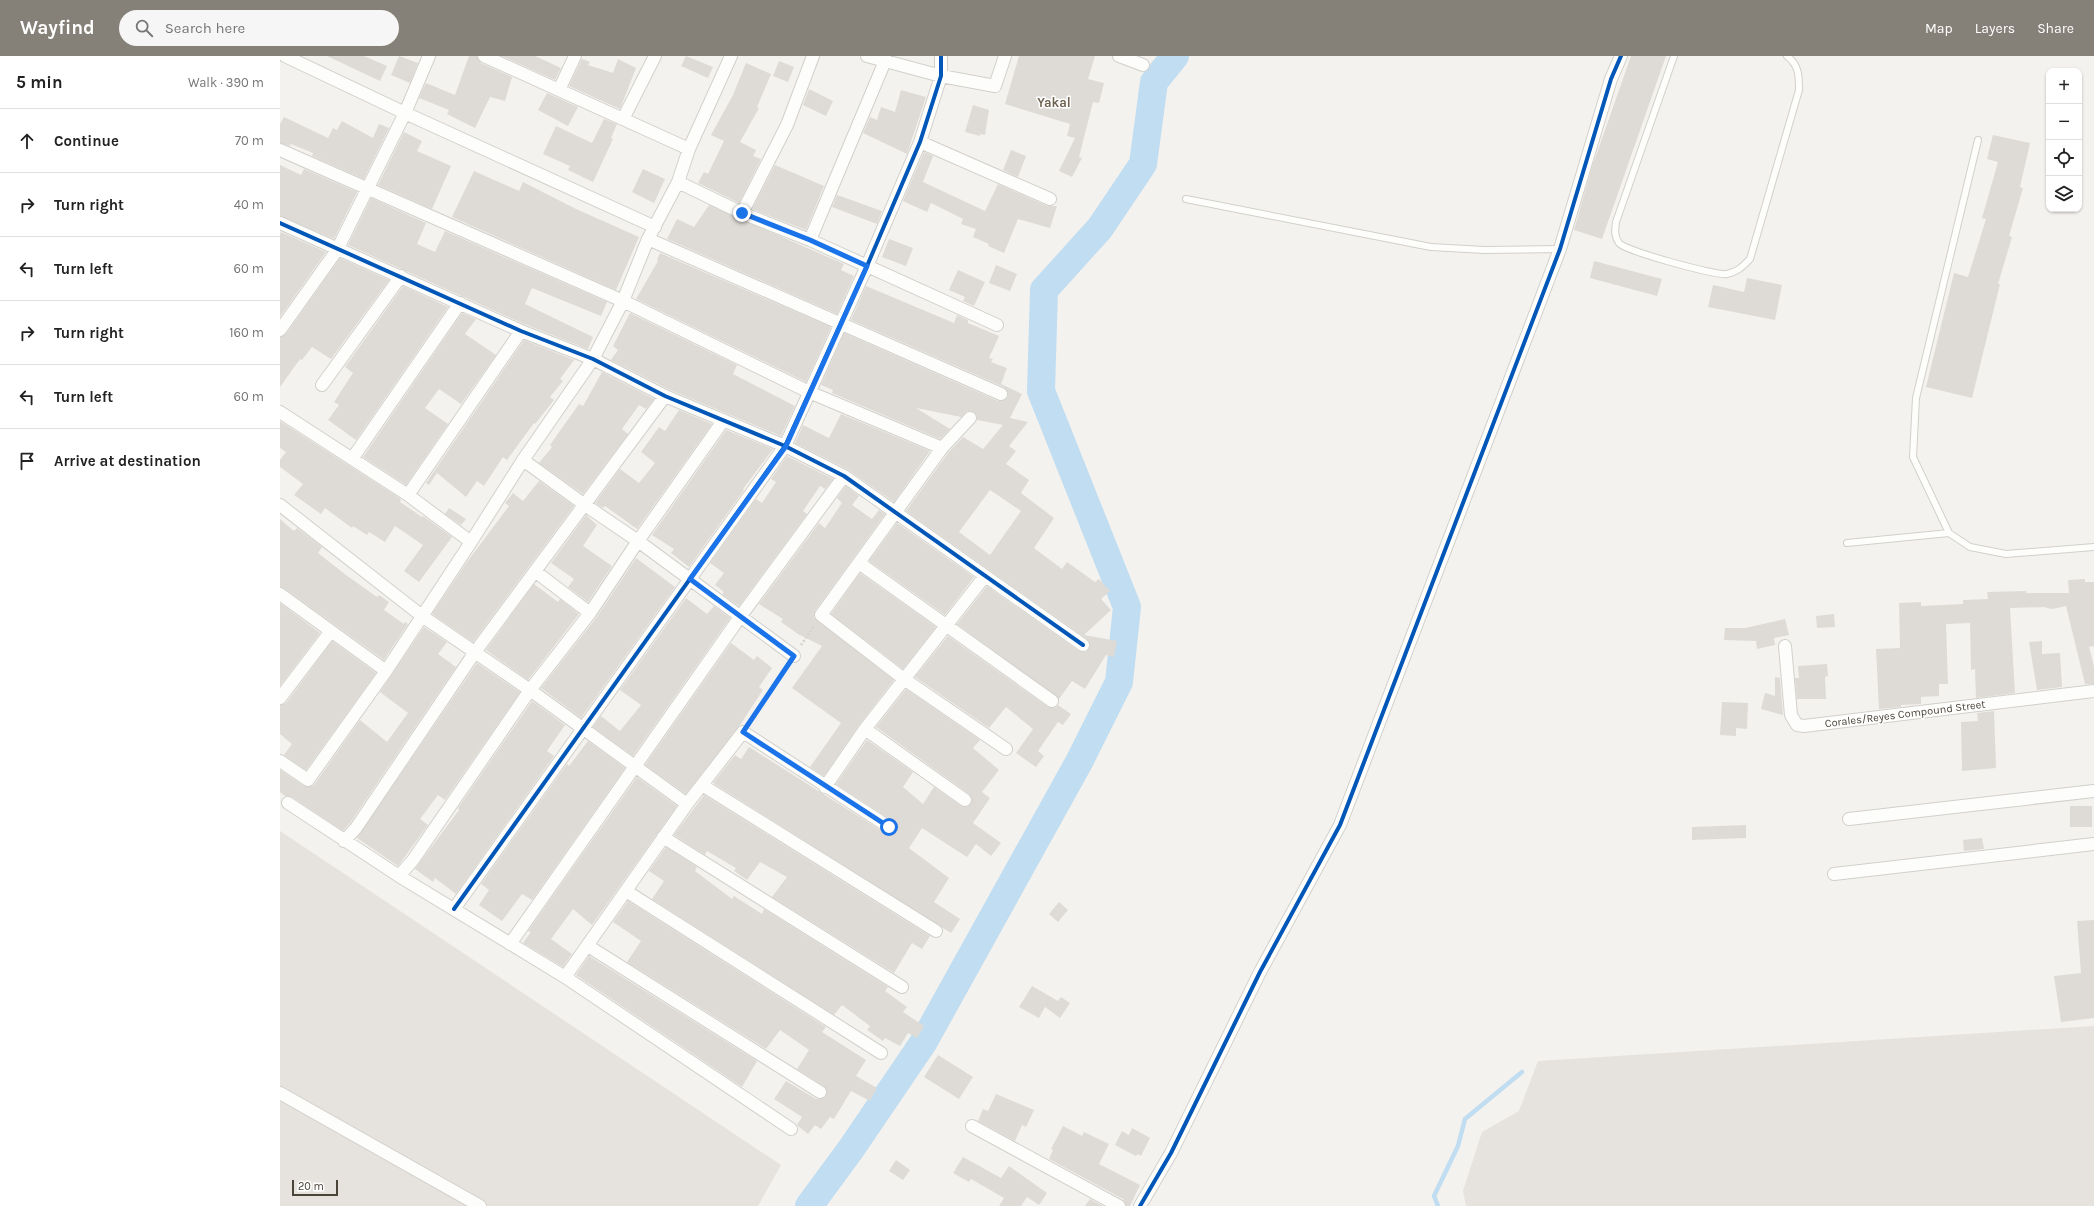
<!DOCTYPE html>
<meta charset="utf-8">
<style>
body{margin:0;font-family:Karla,sans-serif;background:#f6f6f6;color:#222}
.controls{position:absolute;right:12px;top:12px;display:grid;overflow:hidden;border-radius:8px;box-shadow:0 1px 3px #0004}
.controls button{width:36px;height:36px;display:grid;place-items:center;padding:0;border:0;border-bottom:1px solid #e0e0e0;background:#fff;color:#222;font:20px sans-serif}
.scale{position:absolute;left:12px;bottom:10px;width:46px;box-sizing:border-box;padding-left:4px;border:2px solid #4b4439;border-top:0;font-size:11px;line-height:14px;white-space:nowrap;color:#4b4439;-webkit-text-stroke:3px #fff;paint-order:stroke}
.stop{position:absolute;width:12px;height:12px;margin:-9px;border:3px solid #1a73e8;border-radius:50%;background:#fff}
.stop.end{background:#1a73e8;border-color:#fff;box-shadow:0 1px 4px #0008}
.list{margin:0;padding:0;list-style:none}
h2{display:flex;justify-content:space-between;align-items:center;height:52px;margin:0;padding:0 16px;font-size:17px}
h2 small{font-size:13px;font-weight:400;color:#767676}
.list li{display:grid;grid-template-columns:26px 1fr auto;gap:12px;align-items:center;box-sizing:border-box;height:64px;padding:0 16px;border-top:1px solid #e0e0e0}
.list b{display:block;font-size:15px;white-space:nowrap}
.list em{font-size:13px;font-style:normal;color:#767676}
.icon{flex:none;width:22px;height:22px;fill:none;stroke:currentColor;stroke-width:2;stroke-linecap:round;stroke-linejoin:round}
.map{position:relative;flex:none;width:1814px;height:1150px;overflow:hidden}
header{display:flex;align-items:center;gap:24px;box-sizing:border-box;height:56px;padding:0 20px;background:#868178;color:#fff}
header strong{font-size:19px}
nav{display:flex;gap:22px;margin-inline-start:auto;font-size:14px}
.search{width:280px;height:36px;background:#f6f6f6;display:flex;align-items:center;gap:10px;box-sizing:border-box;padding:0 14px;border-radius:22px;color:#767676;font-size:15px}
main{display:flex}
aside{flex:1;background:#fff}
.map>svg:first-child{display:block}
.industrial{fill:#e6e2de}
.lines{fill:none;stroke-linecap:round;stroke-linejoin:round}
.stream{stroke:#c0ddf1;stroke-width:4.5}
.river{stroke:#c0ddf1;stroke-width:28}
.building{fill:#dedbd6;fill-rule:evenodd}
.service-casing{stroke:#d2d0cb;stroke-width:8}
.minor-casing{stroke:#d2d0cb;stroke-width:14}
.path{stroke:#d3d2cc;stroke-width:2.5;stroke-dasharray:2 2;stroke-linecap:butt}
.service{stroke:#fdfdfc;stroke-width:6}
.minor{stroke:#fdfdfc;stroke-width:12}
.cycleway-casing{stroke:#fff;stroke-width:6}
.cycleway{stroke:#0057b8;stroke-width:4}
.route{stroke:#1a73e8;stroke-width:5}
.labels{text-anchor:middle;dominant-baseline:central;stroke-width:3;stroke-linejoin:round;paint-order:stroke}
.street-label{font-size:11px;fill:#4b4439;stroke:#fff}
.quarter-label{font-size:13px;font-weight:bold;fill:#6e6250;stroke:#fff}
</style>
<header>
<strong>Wayfind</strong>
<div class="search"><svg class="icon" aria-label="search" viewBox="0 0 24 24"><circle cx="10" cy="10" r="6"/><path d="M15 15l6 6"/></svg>Search here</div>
<nav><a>Map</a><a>Layers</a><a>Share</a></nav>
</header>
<main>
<aside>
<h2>5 min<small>Walk · 390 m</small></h2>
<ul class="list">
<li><svg class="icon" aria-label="ahead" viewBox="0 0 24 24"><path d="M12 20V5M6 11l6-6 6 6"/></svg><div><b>Continue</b></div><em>70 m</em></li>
<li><svg class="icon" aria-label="right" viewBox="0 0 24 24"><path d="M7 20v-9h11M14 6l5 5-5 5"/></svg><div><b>Turn right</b></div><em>40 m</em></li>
<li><svg class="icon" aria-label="left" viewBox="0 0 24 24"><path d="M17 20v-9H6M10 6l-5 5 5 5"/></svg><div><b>Turn left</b></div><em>60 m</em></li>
<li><svg class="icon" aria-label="right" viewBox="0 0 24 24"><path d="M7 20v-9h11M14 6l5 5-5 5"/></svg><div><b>Turn right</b></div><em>160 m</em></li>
<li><svg class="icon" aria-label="left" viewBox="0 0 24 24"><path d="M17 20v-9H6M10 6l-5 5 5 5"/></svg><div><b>Turn left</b></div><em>60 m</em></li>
<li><svg class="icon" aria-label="arrive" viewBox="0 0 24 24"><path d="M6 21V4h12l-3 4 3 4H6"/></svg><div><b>Arrive at destination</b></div></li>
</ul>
</aside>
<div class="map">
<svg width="1814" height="1150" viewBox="0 0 1814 1150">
<rect width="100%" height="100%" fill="#f4f2ee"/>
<path class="industrial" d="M0,775l501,334 -23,41h-478z
M1814,970v180h-628l-3,-15 19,-59 37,-21 19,-50z"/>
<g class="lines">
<path class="stream" d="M1158,1150l-4,-10 24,-50 7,-27 57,-47"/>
<path class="river" d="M529,1150l42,-57 72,-106 156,-281 40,-80 8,-75 -86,-216 3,-101 56,-62 43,-64 11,-82 21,-26"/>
</g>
<path class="building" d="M47,0h37l23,10 -7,15z
M119,0l19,7 -8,20 -19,-8z
M189,0h8l4,7 31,14 -7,24 -15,-4 -15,31 -28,-14 2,-4 -30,-12 7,-15 29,12z
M222,0h33l26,12 -6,12z
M406,0l27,11 -5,11 -27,-12z
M739,0h76l-7,23 16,4 -5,20 -6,-1 -14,55 3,1 -10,19 -13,-6 16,-33 -8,-2 3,-12 -65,-20z
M1351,0h35l-64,183 -28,-9 18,-63z
M302,3l8,3 -2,3 25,8 5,-14 18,9 -16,41 -51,-23z
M499,5l15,6 -6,15 -15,-6z
M466,7l25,11 -14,33 2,1 -19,34 16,8 -3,6 8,3 -22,44 -41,-20 6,-11 4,2 16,-33 -13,-6 22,-40z
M529,33l24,12 -7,15 -23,-11z
M621,34l25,7 -19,57 -44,-21 7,-16 7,3 4,-13 14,5z
M267,37l31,14 -10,19 -30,-16z
M693,49l16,5 -4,25 -5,-1v2l-15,-4z
M4,61l44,21 5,-10 4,2 5,-9 31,17 6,-14 10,4 -25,51 -52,-23 1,-3 -22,-9 -1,2 -10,-3v-19z
M324,63l13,5 -6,14 2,1 -20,43 -25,-12 2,-4 -27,-12 13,-28 36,17z
M124,76l18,9 -5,10 34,15 -19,43 -54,-24z
M1713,79l37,8 -10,44 3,1 -14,48 3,1 -14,47h2l-28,114 -46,-11 28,-114 14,4 18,-58 -4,-1 16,-56 -11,-3z
M731,94l15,6 -8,21 -15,-7z
M644,96l9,4 -10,26 62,29 13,-27 49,22h10l-7,22 -32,-9 -14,34 -16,-7 1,-2 -16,-7 3,-8 -15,-5 2,-5 -32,-16 -4,9 -24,-11z
M0,109l21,10 3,-6 53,23 -23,47 -54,-23z
M495,109l49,21 -18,44 -54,-21z
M363,113l22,10 -11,24 -22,-11z
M194,115l45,20 4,-9 53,27 63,28 -23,53 -164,-73z
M557,139l45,16 -5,13 -45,-17z
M91,142l55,25 -9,21 18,8 10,-21 162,71 -6,14 -69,-28 -7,16 68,33 -5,12 -64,-25 -176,-79z
M429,149l135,59 -3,6 13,6 -17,38 -170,-75 10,-20 17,8z
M1,176l45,20 -46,65v-83z
M609,183l24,9 -7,18 -24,-9z
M380,197l171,74 -25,55 -170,-83 22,-38 -1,-1z
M60,202l49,22 -58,79 -19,-12 -10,13 -2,-1 -20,28v-50l6,-3z
M1314,205l68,18 -5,17 -67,-18z
M716,209l21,9 -7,17 -21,-8z
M678,214l27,12 -11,24 -11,-5 2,-4 -16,-7z
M1467,222l35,7 -7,35 -67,-13 5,-22 31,7z
M123,230l45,21 -92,133 -28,-20 11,-15 -5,-3 19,-29 -8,-6z
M586,230l88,37 3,-8 11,5v3l31,13 -10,22 4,1 -2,3 16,6 -6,16 21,10 -12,24 18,4 -19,24 7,5 -10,13 23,16 -8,13 33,25 -20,30 28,21 5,-7 28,20 4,-3 11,12 -9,8 10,11 -27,25 33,6 -3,16 -8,-2 -21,34 -13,-8 -13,18 -102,-75 30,-38 92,65 7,1 4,-6 -3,-7 -181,-128 42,-58 15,-16 20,12 20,-24 -26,-5 -2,-7 -4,-2h-4l-6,6 -45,-9 34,21 -10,10 -108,-46 1,-3 -12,-5 23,-52 154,68h4l6,-4v-4l-4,-6 -153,-67zM710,434l31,21 -31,44 -31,-23z
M182,257l14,6 -11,15 31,21 -35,49 -22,-15 -14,19 23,16 -42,61 -43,-28z
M350,257l107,52 -4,9 62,32 -14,30 -113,-47 -57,-29 7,-10 -5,-4z
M244,284l50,20 -14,19 3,2 -13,16 4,3 -19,24 -1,-1 -27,37 -4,-3 -19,29 -7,-5 -11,16 -29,-24 -8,12 -3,-2z
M322,316l52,27 -8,10 -7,-4 -17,24 6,5 -45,60 -44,-31 13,-16 -2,-2 29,-41 4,2z
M399,354l33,14 -75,105 -32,-23 -2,2 -8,-5 25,-34 19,14 16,-20 -14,-11 18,-25 6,4z
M561,358l89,37 -36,51 -47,-33 -52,-26 8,-18 26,13z
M0,365l121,78 -1,3 22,15 1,-1 29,21 -33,45 -15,-11 19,-26 -28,-19 -10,16 -16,-10 -2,3 -14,-9 -1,2 -27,-20 -4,6 -27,-19 9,-11 -23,-17v-7l6,-8 -6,-4z
M446,374l47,19 -30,40 1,1 -55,77 -18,-14 3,-4 -22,-14z
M507,400l46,23 -8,10 -5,-3 -17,25 4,3 -68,92 -16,-11v-4l-8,-6 9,-12 -14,-10 46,-64 6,4 14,-21 -5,-3z
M259,425l35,25 -101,136 -41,-28 35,-52 42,-56 -4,-3 8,-10 10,8z
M566,430l13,10 -7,9 20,14 7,-9 6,4 -70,97 -1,7 80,62 -35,45 -35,51 -14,-9 31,-44 -49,-35 30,-42 -24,-12 -17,-12 2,-3 -24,-15 60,-81 6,5 17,-25 -5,-5z
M169,452l17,11 -5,6 -16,-11z
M306,459l11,10 -14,21 29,20 -24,36 -20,-15 6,-8 -23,-16z
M0,463l14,12 3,-3 25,19 -4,6 28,22 31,22 2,-2 10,7 -5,8 20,14 1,-2 3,2 -24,36 -100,-72 -4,-1z
M617,467l77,54 -29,38 -76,-54z
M356,502l39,29 -94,131 -40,-30 55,-70z
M580,517l76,54 -33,42 -72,-55z
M1805,523v3h9v64l-5,1 5,20v17h-9l-19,-78 -13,3 -7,-1v-1l-36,1 5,85 -39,5 -1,-29 -4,1 -1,-47 -24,1 2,60h-9v12l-18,1v7l-20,1v2l-22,2 -3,-60 24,-1 -1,-45 22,-1v4l42,-2v-4l25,-1 -1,-7 39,-1v2h43l-1,-13z
M254,528l24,18 2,-3 19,15 -51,66 -42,-30z
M406,542l21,16 7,-8 16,12 -97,138 -40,-29 8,-11 19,15 21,-26 -21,-15z
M0,547l40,30 -40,53z
M1554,558l1,13 -18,1 -1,-12z
M1505,563l4,16 -15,3 1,7 -18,4 -1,-8 -32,-1 1,-12h20z
M144,571l23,15 -9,12 18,13 -106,156 -7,8 -51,-34 -7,-1 -5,-4v-22l24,16 4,1 6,-2 46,-65 27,22 21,-29 -28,-21z
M668,580l100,71 7,1 3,-3 13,9 -8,11 -5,-3 -20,29 6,5 -8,11 -20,-14 17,-24 -27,-22 -17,21 -74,-51z
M52,585l44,32 -70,97 -22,-15 8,-11 -12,-10v-29l6,-2z
M1762,585v13l18,-1 2,34 -25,3 -8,-48z
M451,587l23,17 3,-4 15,12 -13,19 4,3 -23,35 -54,69 -41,-29z
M197,607l43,29 -75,108 -7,-5 -18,24 8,6 -30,41 -41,-28z
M1547,608l1,12 -3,1 1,22h-29l-2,-21h4l-1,-12z
M1495,621l5,1 3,37 -22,-6 4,-16 10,3z
M626,633l74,51 -7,8 26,22 -17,22 8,6 -17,25 28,20 -10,13 -15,-12 -9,13 -45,-29 -13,20 40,30 -15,24 26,17 -9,14 -238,-150 22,-28 6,4 8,-12 136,86 7,1 4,-6 -3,-7 -57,-37 31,-44 46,32 -10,15 20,17 11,-17 27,19 7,1 4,-7 -3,-6 -93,-67z
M252,645l33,24 -18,26 7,5 -98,138 -21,-16 -2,4 -18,-13 44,-59 -1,-2z
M1442,646l26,1 -1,26 -11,-1v8l-16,-1z
M1714,655l2,57 -34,3 -1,-49 17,-1 -1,-8z
M308,685l37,27 -93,132 -10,-6 -20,27 -23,-16 10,-15 -8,-6 86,-120 2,2z
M357,721l40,29 -85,119 -19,-16 -22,30 21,15 -9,13 -40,-24 8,-11 -3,-1z
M424,739l226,141 -8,13 -10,-6 -18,30 -122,-76 15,-20 -27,-15 -13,18 -13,-9 2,-3 -29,-17 -2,4 -31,-20z
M1790,750h22v21h-22z
M1466,769v13l-54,2v-13z
M1702,782l2,11 -20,2 -1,-11z
M386,791l31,20 -2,4 37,28 2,-3 28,18 2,-5 124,78 -3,4 22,16 -4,5 21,14 -7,12 -9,-5 -8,13 -15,-8 -2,3 -16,-11 3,-4 -28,-21 -8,10 -182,-116 12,-18 -15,-10z
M348,845l198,126 -4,5 44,28 -10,16 21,12 -7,13 -19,-10 -17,28 -4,-2 -9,12 -6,-4 -7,9 -10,-8 -1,-1 5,-8 -28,-18 12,-18 30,18h4l6,-3 1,-4 -3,-6 -27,-17 12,-19 -29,-20 -14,19 -139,-87 14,-21 -28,-19z
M779,846l9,8 -10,12 -9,-8z
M1814,864v98l-33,4 -7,-46 27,-3 -4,-52z
M309,900l168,105 -15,26 -166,-112z
M752,930l26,15 3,-4 9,6 -10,15 -15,-11 -6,11 -20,-11z
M658,999l35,22 -14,22 -35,-22z
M716,1038l38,16 -8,17 -4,-2 -7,16 -37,-20 5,-12 5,2z
M783,1070l19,10 2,-4 25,12 -10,20 41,21 -10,21h-4l-3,-7 -74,-40 4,-9 -2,-1z
M852,1072l18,10 -9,18 -3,-2 -2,2 -21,-11 7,-14 7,4z
M683,1101l38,21 8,-12 38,27 -8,12 -12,-8 -6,9h-22l5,-8 -33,-19 -2,3 -16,-9z
M616,1104l14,10 -7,10 -14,-9z
M810,1143l13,7h-18z"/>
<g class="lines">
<g class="service-casing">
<path id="service" d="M1394,0l-58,166c-1,8 -2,14 3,21 6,8 98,33 108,31 11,-2 16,-8 23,-15l49,-169c0,-14 0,-25 -12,-34
M1698,84l-62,258 -3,59 36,76 21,14 36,7 88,-7
M906,143l245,48 53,3 76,-1
M1567,487l102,-10"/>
</g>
<g class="minor-casing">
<path id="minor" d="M5,0l120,57 250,114
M204,0l205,93
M587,0l74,20 54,10 10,-30
M839,0l24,9
M279,34l16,-34
M343,63l32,-63
M640,86l130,57
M0,94l343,151 186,91 133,56
M398,126l64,31 68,27 187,85
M462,157l45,-88 26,-69
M0,167l241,108 72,28 72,37 120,50 59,30 239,169
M368,183l353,155
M530,184l75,-179v-5
M0,274l57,-80 68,-137 24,-57
M42,329l79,-109
M0,356l128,83 63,47
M690,362l-28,30 -121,167 83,64 102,70
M72,403l108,-156
M243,404l62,45 53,36 156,115
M128,439l113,-164
M0,449l142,111 108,74 157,114
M579,507l193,138
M256,516l54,41
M0,538l106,77
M1505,590l6,69 6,10 7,1 290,-35
M0,642l51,-67
M585,673l100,71
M0,705l28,19 78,-109 85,-129 52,-82 70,-101 30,-58 25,-62 30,-57 11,-33 42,-93
M422,729l234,146
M545,731l40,-58 120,-153
M8,747l111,73 166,101 226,152
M1569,763l245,-28
M383,781l239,150
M64,785l12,-13 119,-176 190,-256
M1554,818l260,-30
M119,820l14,-16 117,-170 60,-77 48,-72 85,-120
M346,835l255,162
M174,853l331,-463 82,-180 53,-124 21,-66v-20
M230,888l230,-327 104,-141
M308,890l232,146
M285,921l122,-173 56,-72 146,95
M0,1037l200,113
M692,1070l147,80
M860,1150l31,-53 89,-181 80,-147 220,-576 51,-170 10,-23"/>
</g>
<path class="path" d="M521,589l13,-19
M470,666l38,-56"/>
<use href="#service" class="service"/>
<use href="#minor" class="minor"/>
<g class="cycleway-casing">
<path id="cycleway" d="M0,167l241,108 72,28 72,37 120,50 59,30 239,169
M174,853l331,-463 82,-180 53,-124 21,-66v-20
M860,1150l31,-53 89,-181 80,-147 220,-576 51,-170 10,-23"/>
</g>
<use href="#cycleway" class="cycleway"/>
</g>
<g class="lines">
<path class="route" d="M462,157l68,27 57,26 -81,180 -96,133 104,77 -51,76 146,95"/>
</g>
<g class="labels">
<g class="street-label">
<text transform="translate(1625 658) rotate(-7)">Corales/Reyes Compound Street</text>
</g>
<g class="quarter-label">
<text x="774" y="46">Yakal</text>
</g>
</g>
</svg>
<div class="controls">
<button>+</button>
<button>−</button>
<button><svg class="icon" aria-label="locate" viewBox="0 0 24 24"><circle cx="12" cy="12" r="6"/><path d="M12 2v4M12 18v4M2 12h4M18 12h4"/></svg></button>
<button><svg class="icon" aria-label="layers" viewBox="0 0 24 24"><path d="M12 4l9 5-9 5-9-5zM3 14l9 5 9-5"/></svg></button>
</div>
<div class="scale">20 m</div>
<div class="stop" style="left:609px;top:771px"></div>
<div class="stop end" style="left:462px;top:157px"></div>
</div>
</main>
